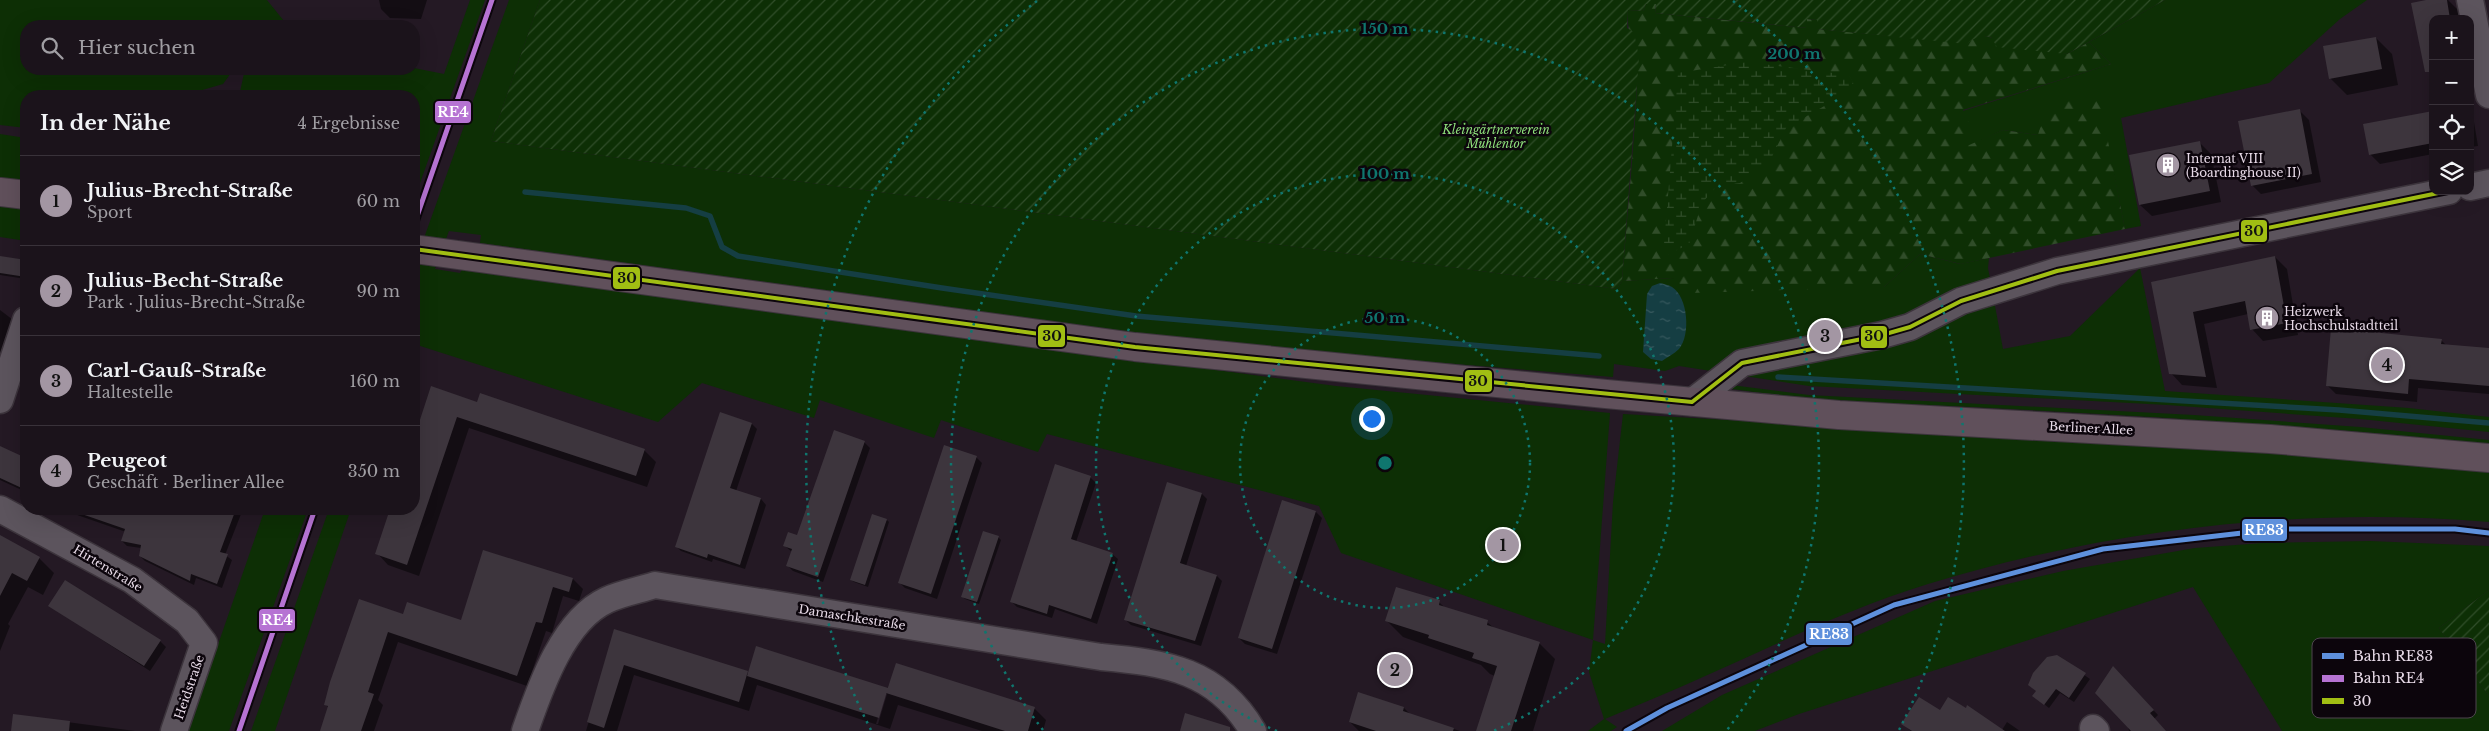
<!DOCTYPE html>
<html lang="de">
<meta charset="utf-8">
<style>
body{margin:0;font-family:"Libre Baskerville",serif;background:#282028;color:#f1f3f6}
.controls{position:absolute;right:15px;top:15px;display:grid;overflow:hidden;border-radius:10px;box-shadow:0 5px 20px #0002}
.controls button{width:45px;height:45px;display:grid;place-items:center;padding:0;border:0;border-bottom:1px solid #39323a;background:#1b131b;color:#f1f3f6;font:25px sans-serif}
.you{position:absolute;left:1371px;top:418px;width:18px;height:18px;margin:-12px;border:4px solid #fff;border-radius:50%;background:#1a73e8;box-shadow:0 0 0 8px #1a73e833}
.badge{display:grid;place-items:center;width:32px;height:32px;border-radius:50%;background:#a396a3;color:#111;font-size:16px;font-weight:700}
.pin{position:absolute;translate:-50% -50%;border:2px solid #fff;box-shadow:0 1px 5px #0006}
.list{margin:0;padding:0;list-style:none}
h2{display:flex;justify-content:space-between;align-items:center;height:65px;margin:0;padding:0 20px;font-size:21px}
h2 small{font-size:16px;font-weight:400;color:#a09ea3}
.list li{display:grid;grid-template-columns:32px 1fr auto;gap:15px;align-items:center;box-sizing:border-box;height:90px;padding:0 20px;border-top:1px solid #39323a}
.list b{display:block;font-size:19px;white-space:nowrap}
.list p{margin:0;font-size:16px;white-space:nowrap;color:#a09ea3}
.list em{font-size:16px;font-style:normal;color:#a09ea3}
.icon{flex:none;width:28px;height:28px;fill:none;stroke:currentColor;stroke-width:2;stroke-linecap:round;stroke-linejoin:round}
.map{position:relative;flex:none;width:2489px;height:731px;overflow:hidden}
.search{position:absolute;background:#1b131b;box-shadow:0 5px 20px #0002;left:20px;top:20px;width:400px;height:55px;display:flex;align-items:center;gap:12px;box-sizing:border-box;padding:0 18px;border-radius:20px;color:#a09ea3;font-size:19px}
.panel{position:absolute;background:#1b131b;box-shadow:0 5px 20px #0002;left:20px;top:90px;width:400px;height:425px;border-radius:20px}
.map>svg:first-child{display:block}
.green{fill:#0d2f05}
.forest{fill:url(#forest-firs)}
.wetland{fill:url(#wetland-marsh)}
.garden{fill:url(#garden-furrows)}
.water{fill:url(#water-ripples)}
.shadow{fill:#0007;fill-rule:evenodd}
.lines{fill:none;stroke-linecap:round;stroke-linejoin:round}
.stream{stroke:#153e43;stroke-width:5.5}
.building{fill:#3d353d}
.minor-casing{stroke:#3c343c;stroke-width:29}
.major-casing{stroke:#3c343c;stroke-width:30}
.minor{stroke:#5c545d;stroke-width:26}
.major{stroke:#60505b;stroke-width:28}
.bus-1-casing{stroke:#0c050c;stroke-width:8}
.bus-1{stroke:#a1be13;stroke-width:4}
.rail-1-casing{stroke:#0c050c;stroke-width:9}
.rail-2-casing{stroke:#0c050c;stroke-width:9}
.rail-1{stroke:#5e90dc;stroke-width:5}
.rail-2{stroke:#b673d3;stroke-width:5}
.ring{fill:none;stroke:#0f766e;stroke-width:2.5;stroke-dasharray:2.5 5}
.labels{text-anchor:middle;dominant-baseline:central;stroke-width:5;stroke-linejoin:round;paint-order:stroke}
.park-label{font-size:12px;font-style:italic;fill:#8dde7a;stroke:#0c050c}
.poi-label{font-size:12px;fill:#e7dae7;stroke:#0c050c;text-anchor:start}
.street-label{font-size:12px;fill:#e7dae7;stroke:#0c050c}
.key{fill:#0c050c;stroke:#4e454e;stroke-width:1}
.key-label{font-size:14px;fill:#e7dae7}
.centre{fill:#0f766e;stroke:#0c050c;stroke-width:2.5}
.ring-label{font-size:15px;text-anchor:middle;font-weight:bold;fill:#0f766e;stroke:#0c050c;stroke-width:5;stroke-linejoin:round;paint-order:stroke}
.line-badge{stroke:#0c050c;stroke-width:2}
.badge-label{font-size:14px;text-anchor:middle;font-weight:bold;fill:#fff}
.pale-badge-label{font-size:14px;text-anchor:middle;font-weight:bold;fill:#111}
</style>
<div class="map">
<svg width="2489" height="731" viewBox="0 0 2489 731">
<defs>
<pattern id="forest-firs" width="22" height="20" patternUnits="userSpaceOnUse" patternTransform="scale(1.25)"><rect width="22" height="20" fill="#0d2f05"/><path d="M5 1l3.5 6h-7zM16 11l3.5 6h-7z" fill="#304d29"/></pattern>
<pattern id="wetland-marsh" width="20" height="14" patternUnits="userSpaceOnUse" patternTransform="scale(1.25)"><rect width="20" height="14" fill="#0d2f05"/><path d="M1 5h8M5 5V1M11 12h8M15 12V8" fill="none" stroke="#304d29"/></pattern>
<pattern id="garden-furrows" width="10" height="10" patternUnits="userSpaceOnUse" patternTransform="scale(1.25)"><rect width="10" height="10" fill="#0d2f05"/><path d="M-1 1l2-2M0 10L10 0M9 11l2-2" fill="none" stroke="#304d29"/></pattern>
<pattern id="water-ripples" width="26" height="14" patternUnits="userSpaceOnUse" patternTransform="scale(1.25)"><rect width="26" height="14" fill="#153e43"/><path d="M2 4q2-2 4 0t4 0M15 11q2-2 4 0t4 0" fill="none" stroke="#37595e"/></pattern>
</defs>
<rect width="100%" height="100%" fill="#241924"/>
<path class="green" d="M0,0h267l21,26h-262v43h208l-11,15 -41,12h-156v32l-26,-3z
M470,0h15l-71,200v-104h-175l6,-27 169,-1 30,6z
M509,0h31l-49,141 1126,148 5,-8 51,-3 211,9 36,-33 40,10 29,-6 -1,10 15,81 67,-13 70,-68 25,123 244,17 80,9v15l-129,-13 -193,-14 -358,-19 -130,-20 -14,5 -51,-7 -1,13 -387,-32 -746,-102 1,-8 -32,-4 -14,38 25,4 2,-4 874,117 274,27 -17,227 12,4 8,-142 10,-88 646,37 220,19v52c-188,-16 -380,7 -561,62 -78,24 -151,60 -225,93 -33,15 -66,28 -98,42l12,8 -6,4h-23l16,-12 -15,-47 4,-32 -252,-87 -22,-47 -272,-72 -9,18 -97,-32 -7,18 -114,-38 -6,18 -112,-35 -44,39 -244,-78v-78z
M2165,0h202l-27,19 -71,64 -148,35 20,108 -16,3 -26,-129 -61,35 -35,-5 -36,17 -4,-36 148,-47 -22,-22z
M0,134l26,4v46l-26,-4z
M0,206l26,3v32l-26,-4z
M1731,385l78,10 385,20 166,12 129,13v4c-153,-16 -307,-26 -460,-34 -99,-6 -199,-7 -297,-21l-3,-2z
M265,509h43l-79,222h-41z
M329,509h22l-76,222h-24z
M2370,541l119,5v44l-50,38 50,68v35h-207l-89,-144 -394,127 -44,17h-93l60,-36 213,-94 128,-30 132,-23 68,-5z"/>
<path class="forest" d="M1646,4h10l-1,9 151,15 1,-9 10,1v9l149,14 13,-8 5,1 83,18 22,-12 22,22 -148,46 8,17 -4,19 36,-16 35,5 6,-22 29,-15 27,2 25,129 -164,35 -41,-10 -36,33 -194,6 -17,-15 -51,3c5,-65 12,-130 15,-195 1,-26 -11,-50 -9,-76l15,1z"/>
<path class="wetland" d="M1747,62l102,13 4,7 -6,11 -61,35 -18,37 -28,18 -23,3 -15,17 -13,41 -26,13 15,-184z"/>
<path class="garden" d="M540,0h1625l-98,54 -70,-7 -6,-10c-12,-2 -16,1 -25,7l-149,-15v-9l-10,-1v9l-152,-15 1,-9h-10l-3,7 -15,-1 -1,18 7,4 5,26 -17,223 -5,8 -1126,-148z
M2489,590v106l-50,-68z"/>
<path class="water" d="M1660,283c4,1 9,2 12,4 16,10 19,48 7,62 -5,5 -12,8 -17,12l-11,-2 -8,-7 4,-58 5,-8z"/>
<path class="shadow" d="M379,0h48l-6,19 -31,-1 -9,-9z
M2432,0h16l14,14 1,5h-30z
M2376,38l16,16 6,31 -51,10 -16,-16 -6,-32z
M2300,111l9,9 12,62 -60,12 -9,-9z
M2433,112v42l-53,10 -10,-10z
M2470,113l3,3 5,30 -8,1z
M2199,142l12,12 10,48 -69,14 -12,-11z
M2275,257l12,12 11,66 -35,6 -11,-12 -4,-15 -44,10 13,64 -35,-3 -11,-12 -19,-90z
M0,258l26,4v17l-26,-4z
M0,310l17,13 -17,31z
M2441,340l6,6 42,4v44l-71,-6 -1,14 -81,-8 -9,-9z
M432,388l46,16 166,46 12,12 -9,25 -178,-59 -50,148 -31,-11 -11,-12 14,-44h23v-67z
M721,413l31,11 5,5 -21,62 25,8 5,6 -21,64 -32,-10 -1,3 -31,-11 -5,-5z
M864,442l6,6 -47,134 -30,-11 -6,-6 5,-13 -7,-6 13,-9z
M0,447l26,12v33l-26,-12z
M976,457l6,6 -45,136 -32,-11 -5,-5z
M1090,477l6,6 -20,59 36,12 6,5 -21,65 -42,-15 -3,9 -35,-11 -5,-5z
M1168,484l34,10 5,5 -21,67 31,10 5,5 -21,65 -70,-21 -5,-5z
M1283,502l33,10 6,6 -45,136 -32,-10 -6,-6z
M60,509h183l-18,46 7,5 -10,28 -26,-10 -2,7 -49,-24 -5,-5 1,-8 -14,-2 -5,-5 4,-9z
M887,520l2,2 -21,65 -14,-5 -3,-2z
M998,537l3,3 -22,64 -14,-5 -2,-2z
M0,538l39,20 15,15 -11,22 -15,-8 -20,37 2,2 -10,25z
M484,551l89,28 10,10 -4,12 -16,-5 -11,37 -6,-2 -19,55 -129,-44 -20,58 5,5 -9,26h-53l8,-23 -4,-4 35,-104 44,15 57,7z
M1439,602l7,7 41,13 8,7 44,14 16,16 -22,72h-55l17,-55 -5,-2 -9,-9 -78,-28 -16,-16z
M50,606l110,35 6,6 -16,24z
M615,630l134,44 138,15 10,-24 138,44 11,11 -3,11h-61l-84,-26 -8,24 -133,-44 -8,26 -115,-36 -17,56h-31zM885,694h2l-9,30h-2z
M2057,656l33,23 -16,23 -14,-9 -11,15 -15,-12z
M2118,673l40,42 -4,4 11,12h-36z
M1404,708l7,7 49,16h-101l-9,-9z
M1940,712l62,18 5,-8 13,9h-109l-8,-7z
M14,715l121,16h-123z"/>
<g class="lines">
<path class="stream" d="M525,192l161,16 24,8 12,31 16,9 204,32 194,28 463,40
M1778,377l561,33 150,13"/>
</g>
<path class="building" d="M2426,0h21l3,19h-17v53h-8l-14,-69z
M2376,37l6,32 -53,10 -6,-33z
M2300,109l12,65 -61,12 -13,-65z
M2433,111v32l-64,12 -6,-31z
M2200,141l10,50 -71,14 -10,-50z
M0,256l26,4v17l-26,-4z
M2275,256l12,67 -37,7 -5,-29 -52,11 13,65 -37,-3 -18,-92z
M2331,328l111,11 -1,5 48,4v38l-80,-7 -1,15 -82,-8z
M431,386l46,16 3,-9 165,56 -9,27 -179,-59 -50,148 -32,-11 15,-45h24v-71z
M720,412l32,11 -22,65 31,10 -21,67 -32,-11 -1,4 -32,-11z
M834,430l31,11 -47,136 -32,-11 6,-17 -9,-3 5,-14 9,3z
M944,445l33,11 -46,138 -33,-11z
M0,446l26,12v32l-26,-12z
M1055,464l36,12 -20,63 42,14 -22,66 -42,-14 -2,9 -37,-12z
M1167,482l35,11 -22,70 37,12 -22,66 -71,-21z
M1282,500l34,11 -44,138 -34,-11z
M74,509h162l-16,43 8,2 -11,30 -26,-10 -1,7 -51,-25 2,-11 -20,-4 4,-12 -52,-18z
M872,514l15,5 -22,66 -15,-5z
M983,531l16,5 -22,66 -16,-5z
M0,535l40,22 -13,24 -15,-8 -12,23z
M483,550l90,28 -4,14 -16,-5 -11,36 -6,-1 -19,54 -129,-44 -20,60 6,2 -13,37h-41l8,-25 -4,-1 6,-23 29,-83 44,15 4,-12 54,18z
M65,580l96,60 -17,26 -96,-60z
M1396,587l44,13 -1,5 49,15 -1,5 53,17 -29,89h-35l21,-65 -25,-8 2,-5 -46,-15 1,-3 -44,-14z
M614,629l134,42 -9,31 -115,-37 -20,63 -17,-6z
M756,646l132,42 -9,30 -132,-42z
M2057,655l29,18 -17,25 -13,-9 -12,16 -12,-9 4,-5 -8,-6 5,-12 14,-16z
M896,663l139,44 -7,24h-23l-119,-38z
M2113,666l41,44 -4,3 16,18h-35l-36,-38z
M1358,692l46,15 -1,4 51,17 -1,3h-77l-27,-9z
M1919,697l21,13 8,-13 18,11 1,-3 38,26h-93l-11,-7z
M1185,713l45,14v4h-50z
M13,714l57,7 -1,10h-58z"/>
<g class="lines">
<g class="minor-casing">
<path id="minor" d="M2470,0l19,95
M2470,187l19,-4
M0,400l26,-80
M1692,402l50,-39 140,-28 28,-8 51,-26 96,-30 392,-80
M0,509l132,71 55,41 17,22 -30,88
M2093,728l3,3
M525,731c15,-43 38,-111 82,-131 15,-7 33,-10 48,-15l446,72c66,6 116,13 152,74"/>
</g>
<g class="major-casing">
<path id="major" d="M0,192l26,3
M414,249l721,98 471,47 233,21 431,24 219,19"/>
</g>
<use href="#minor" class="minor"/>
<use href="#major" class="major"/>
<g class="bus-1-casing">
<path id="bus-1" d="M414,249l721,98 557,55
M1692,402l50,-39 140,-28 28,-8 51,-26 96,-30 391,-80"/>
</g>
<use href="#bus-1" class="bus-1"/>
<g class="rail-1-casing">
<path id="rail-1" d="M1626,731l41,-23 227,-103 209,-56 174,-20h178l34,4"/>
</g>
<g class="rail-2-casing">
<path id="rail-2" d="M414,225l78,-225
M239,731l76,-222"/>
</g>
<use href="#rail-1" class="rail-1"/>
<use href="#rail-2" class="rail-2"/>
</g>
<g class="ring">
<circle cx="1385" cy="463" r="145"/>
<path d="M1277 731A289 289 0 1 1 1493 731"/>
<path d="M1043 730A434 434 0 1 1 1727 730"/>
<path d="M871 730A579 579 0 0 1 1037 1M1733 1A579 579 0 0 1 1899 730"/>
</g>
<defs>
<g id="building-disc" transform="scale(1.25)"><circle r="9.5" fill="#a396a3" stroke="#0c050c"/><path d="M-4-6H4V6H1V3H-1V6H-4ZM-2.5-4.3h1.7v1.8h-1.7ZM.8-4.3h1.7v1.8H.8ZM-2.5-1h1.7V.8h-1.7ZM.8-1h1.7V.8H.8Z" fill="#fff"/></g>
</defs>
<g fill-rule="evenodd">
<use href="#building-disc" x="2168" y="165"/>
<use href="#building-disc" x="2267" y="318"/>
</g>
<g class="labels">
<g class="park-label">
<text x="1496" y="129">Kleingärtnerverein<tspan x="1496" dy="14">Mühlentor</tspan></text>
</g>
<g class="poi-label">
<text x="2186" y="158">Internat VIII<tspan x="2186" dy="14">(Boardinghouse II)</tspan></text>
<text x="2284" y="311">Heizwerk<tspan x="2284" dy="14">Hochschulstadtteil</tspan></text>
</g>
<g class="street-label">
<text transform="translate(2091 428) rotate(3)">Berliner Allee</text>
<text transform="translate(108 568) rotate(31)">Hirtenstraße</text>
<text transform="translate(852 617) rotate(9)">Damaschkestraße</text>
<text transform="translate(189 687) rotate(-71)">Heidstraße</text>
</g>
</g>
<rect x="2312" y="638" width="164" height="80" rx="8" class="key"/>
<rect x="2322" y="653" width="22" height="6" fill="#5e90dc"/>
<rect x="2322" y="675" width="22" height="7" fill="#b673d3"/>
<rect x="2322" y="698" width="22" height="6" fill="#a1be13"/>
<g class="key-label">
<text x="2353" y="661">Bahn RE83</text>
<text x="2353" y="683">Bahn RE4</text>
<text x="2353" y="706">30</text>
</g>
<circle cx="1385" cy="463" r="8" class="centre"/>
<g class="ring-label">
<text x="1385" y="34">150 m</text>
<text x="1794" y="59">200 m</text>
<text x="1385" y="179">100 m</text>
<text x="1385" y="323">50 m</text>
</g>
<g class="line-badge">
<rect x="434" y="100" width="38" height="24" rx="5" fill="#b673d3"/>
<rect x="2240" y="219" width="28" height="24" rx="5" fill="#a1be13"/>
<rect x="612" y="266" width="29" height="24" rx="5" fill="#a1be13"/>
<rect x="1037" y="324" width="29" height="24" rx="5" fill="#a1be13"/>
<rect x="1860" y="325" width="28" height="24" rx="5" fill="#a1be13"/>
<rect x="1464" y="369" width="29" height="24" rx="5" fill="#a1be13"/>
<rect x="2241" y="518" width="47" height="24" rx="5" fill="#5e90dc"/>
<rect x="258" y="608" width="38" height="24" rx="5" fill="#b673d3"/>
<rect x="1805" y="622" width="48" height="24" rx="5" fill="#5e90dc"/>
</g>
<g class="badge-label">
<text x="453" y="117">RE4</text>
<text x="2264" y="535">RE83</text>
<text x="277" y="625">RE4</text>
<text x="1829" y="639">RE83</text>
</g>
<g class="pale-badge-label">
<text x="2254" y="236">30</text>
<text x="627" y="283">30</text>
<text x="1052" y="341">30</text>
<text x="1874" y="341">30</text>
<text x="1478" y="386">30</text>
</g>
</svg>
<div class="controls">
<button>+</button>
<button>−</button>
<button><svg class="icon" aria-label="locate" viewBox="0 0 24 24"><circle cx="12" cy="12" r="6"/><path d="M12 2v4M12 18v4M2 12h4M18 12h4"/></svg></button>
<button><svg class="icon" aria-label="layers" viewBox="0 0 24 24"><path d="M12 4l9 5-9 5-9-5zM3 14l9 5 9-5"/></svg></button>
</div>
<div class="you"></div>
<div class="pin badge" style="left:1503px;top:545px">1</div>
<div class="pin badge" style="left:1395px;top:670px">2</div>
<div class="pin badge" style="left:1825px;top:336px">3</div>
<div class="pin badge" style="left:2387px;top:365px">4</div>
<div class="search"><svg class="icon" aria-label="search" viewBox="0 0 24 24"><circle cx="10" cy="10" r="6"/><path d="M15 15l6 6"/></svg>Hier suchen</div>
<section class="panel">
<h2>In der Nähe<small>4 Ergebnisse</small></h2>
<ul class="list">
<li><span class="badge">1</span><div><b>Julius-Brecht-Straße</b><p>Sport</p></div><em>60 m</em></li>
<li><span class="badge">2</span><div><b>Julius-Becht-Straße</b><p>Park · Julius-Brecht-Straße</p></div><em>90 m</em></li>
<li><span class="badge">3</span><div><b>Carl-Gauß-Straße</b><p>Haltestelle</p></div><em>160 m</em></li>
<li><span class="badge">4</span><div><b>Peugeot</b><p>Geschäft · Berliner Allee</p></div><em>350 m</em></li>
</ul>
</section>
</div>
